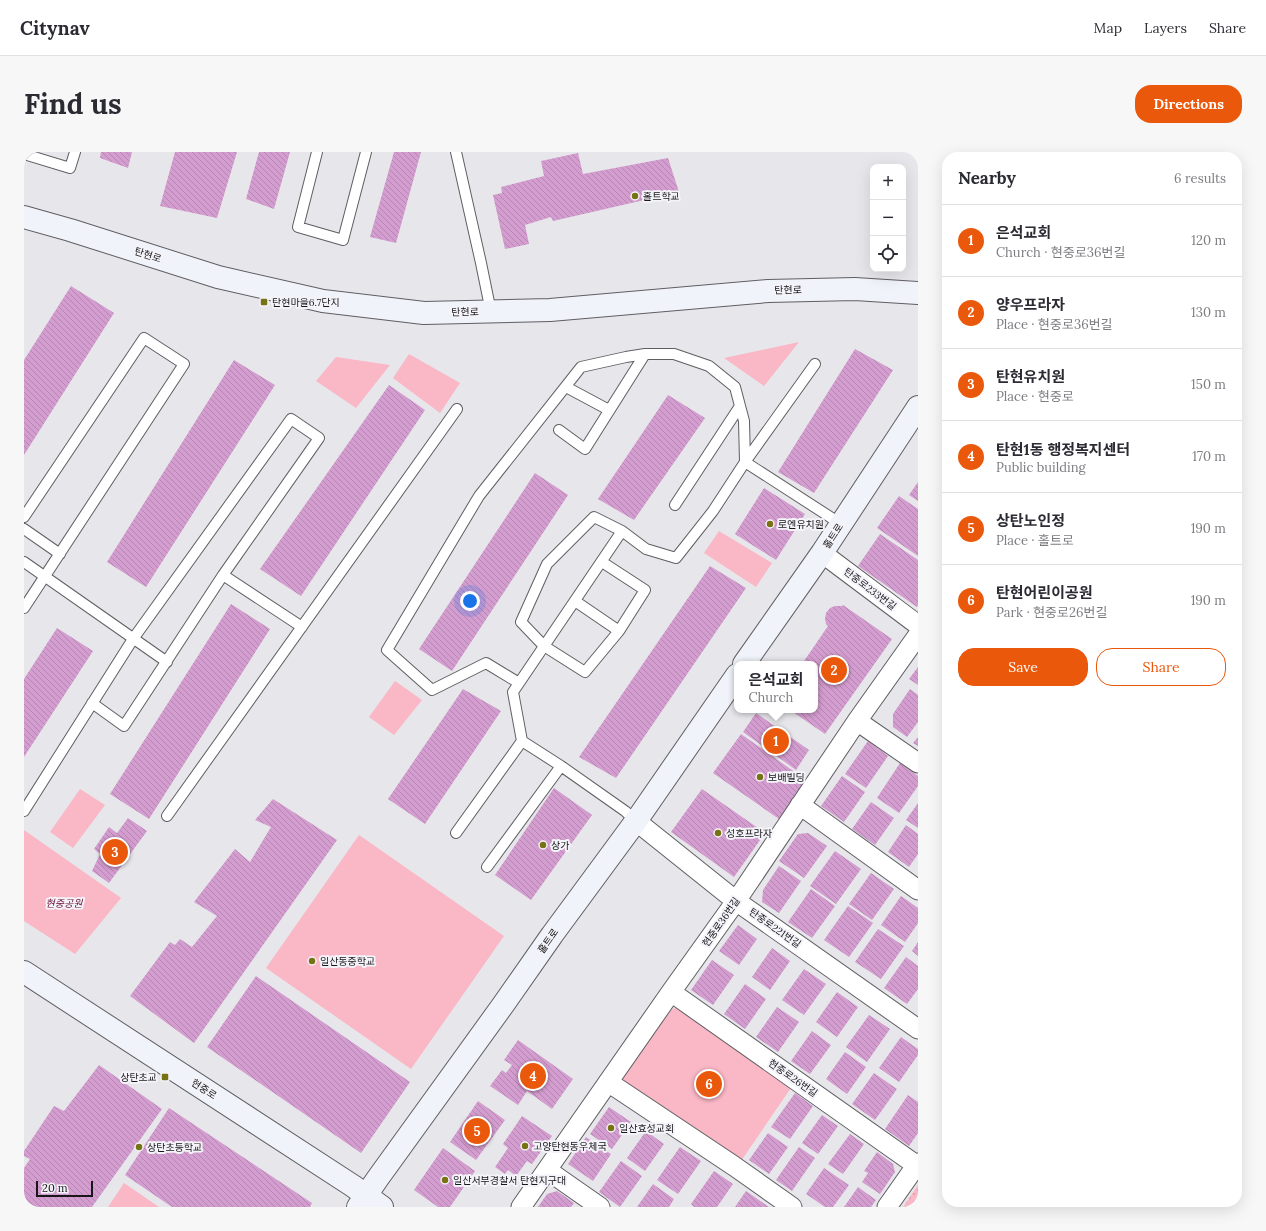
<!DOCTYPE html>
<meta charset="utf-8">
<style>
body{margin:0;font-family:Lora,"Noto Sans KR",serif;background:#f7f7f7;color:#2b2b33}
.controls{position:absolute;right:12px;top:12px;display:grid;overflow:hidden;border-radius:8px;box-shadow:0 4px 16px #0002}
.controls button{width:36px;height:36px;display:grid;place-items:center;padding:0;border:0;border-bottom:1px solid #e1e1e2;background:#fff;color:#2b2b33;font:20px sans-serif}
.scale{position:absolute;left:12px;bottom:10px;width:57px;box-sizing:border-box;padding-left:4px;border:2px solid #171618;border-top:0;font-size:11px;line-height:14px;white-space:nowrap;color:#171618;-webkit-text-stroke:3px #f4f3f9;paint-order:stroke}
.you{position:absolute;left:446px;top:449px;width:14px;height:14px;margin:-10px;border:3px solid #fff;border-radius:50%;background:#1a73e8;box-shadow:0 0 0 6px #1a73e833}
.badge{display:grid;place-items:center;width:26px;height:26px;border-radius:50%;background:#ea580c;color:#fff;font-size:13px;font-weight:700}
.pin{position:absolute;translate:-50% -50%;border:2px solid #fff;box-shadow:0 1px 4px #0006}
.popup{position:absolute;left:710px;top:509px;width:84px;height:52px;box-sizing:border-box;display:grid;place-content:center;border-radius:8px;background:#fff;filter:drop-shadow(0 1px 3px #0005);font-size:13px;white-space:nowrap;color:#7c7c81}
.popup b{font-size:15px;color:#2b2b33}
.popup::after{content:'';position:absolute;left:50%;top:100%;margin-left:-8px;border:8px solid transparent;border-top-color:#fff}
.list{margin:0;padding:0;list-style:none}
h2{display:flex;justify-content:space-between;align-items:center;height:52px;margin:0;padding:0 16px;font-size:17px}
h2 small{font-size:13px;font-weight:400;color:#7c7c81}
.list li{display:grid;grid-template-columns:26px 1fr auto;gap:12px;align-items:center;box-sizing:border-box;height:72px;padding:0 16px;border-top:1px solid #e1e1e2}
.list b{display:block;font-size:15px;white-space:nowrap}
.list p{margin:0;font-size:13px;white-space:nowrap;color:#7c7c81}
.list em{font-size:13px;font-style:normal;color:#7c7c81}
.actions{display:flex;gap:8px;padding:12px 16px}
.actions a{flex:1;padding:9px 0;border:1px solid #ea580c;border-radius:16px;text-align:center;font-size:14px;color:#ea580c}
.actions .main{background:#ea580c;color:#fff}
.icon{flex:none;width:22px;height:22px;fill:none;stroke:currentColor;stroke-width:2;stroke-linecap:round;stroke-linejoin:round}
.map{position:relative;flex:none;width:894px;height:1055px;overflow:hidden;border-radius:16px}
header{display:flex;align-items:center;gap:24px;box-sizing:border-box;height:56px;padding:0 20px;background:#fff;border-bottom:1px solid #e1e1e2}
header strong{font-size:19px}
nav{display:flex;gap:22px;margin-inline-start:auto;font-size:14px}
.intro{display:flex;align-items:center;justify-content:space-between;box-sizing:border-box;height:96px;padding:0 24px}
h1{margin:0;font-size:28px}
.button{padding:10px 18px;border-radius:16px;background:#ea580c;color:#fff;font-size:14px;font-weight:700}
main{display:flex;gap:24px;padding:0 24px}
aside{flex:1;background:#fff;border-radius:16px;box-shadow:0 4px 16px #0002}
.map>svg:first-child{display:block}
.grass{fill:url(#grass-dots)}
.green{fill:#fab7c6}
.building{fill:url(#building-back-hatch)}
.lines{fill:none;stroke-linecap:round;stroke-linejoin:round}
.lane-casing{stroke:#5f5e62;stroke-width:12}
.street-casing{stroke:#5f5e62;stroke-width:21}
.secondary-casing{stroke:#5f5e62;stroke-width:24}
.lane{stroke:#fff;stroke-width:10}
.street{stroke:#fff;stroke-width:19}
.secondary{stroke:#f0f3f9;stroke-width:22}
.poi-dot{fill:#777214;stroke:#f4f3f9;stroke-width:1.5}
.labels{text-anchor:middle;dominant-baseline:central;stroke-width:4;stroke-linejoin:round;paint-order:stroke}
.poi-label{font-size:10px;fill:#171618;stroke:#f4f3f9;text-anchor:start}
.street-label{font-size:10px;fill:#171618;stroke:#f4f3f9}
.park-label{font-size:10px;font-style:italic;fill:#650b2f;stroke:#f4f3f9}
</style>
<header>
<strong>Citynav</strong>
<nav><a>Map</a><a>Layers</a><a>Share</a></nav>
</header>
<div class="intro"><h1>Find us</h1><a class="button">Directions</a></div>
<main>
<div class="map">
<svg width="894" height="1055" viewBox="0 0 894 1055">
<defs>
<pattern id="grass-dots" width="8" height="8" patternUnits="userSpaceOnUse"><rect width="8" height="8" fill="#fab7c6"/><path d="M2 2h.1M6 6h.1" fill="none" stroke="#d69da9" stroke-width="1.8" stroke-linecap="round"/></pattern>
<pattern id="building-back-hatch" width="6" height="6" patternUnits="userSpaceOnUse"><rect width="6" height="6" fill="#d49dcf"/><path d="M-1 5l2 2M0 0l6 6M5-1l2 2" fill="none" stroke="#b586b1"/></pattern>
</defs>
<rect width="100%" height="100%" fill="#e7e6eb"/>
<path class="grass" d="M894,1033v22h-15z"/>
<path class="green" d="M775,190l-35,44 -40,-28z
M385,202l51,29 -20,30 -47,-35z
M312,205l54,8 -34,43 -40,-27z
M695,379l53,32 -16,24 -52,-34z
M371,529l27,19 -28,35 -25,-18z
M56,637l25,16 -32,43 -23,-16z
M0,678l97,68 -46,56 -51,-33z
M335,683l145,101 -93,133 -145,-101z
M658,854l113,76 -56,82 -115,-79 -1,-12 49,-64z
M100,1031l35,24h-51z"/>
<path class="building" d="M77,0h31l-4,16 -28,-10z
M151,0h62l-20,66 -57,-12z
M235,0h31l-16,57 -28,-10z
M370,0h27l-25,91 -26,-6z
M554,1l5,21 85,-16 11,34 -126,29 -2,-4 -26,8 4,19 -24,5 -12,-54 9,-2 -1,-6 43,-11 -3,-15z
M47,134l43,27 -90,142v-95z
M831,197l38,21 -79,123 -36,-21z
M210,208l41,25 -129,202 -39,-25z
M365,233l36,25 -124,186 -41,-27z
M644,243l37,23 -71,102 -36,-21z
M511,321l33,22 -116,176 -33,-22z
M894,330v19l-9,-6z
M740,336l41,26 -29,46 -41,-26z
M875,344l19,13v47l-41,-28z
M856,382l38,26v45l-1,2 -59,-41z
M686,414l36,22 -130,190 -37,-21z
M207,452l39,25 -121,190 -39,-25z
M819,453l49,34 -67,95 -35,-24h25v-46h-13l26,-38 -2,-2 -1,-5 1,-6 4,-5 5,-2h7z
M33,476l36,23 -69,106v-78z
M894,515v18l-9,-6z
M439,537l38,22 -76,113 -37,-25z
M886,537l8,6v27l-11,15 -14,-10v-13z
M732,561l53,37 -13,20 -53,-38z
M717,582l65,46 -27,39 -66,-46z
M894,585v9l-5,-3z
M844,589l20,15 -22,32 -21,-14z
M876,611l18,13v10l-19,27 -22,-15z
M818,624l23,16 -21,30 -23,-16z
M530,636l38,27 -61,85 -36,-25z
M678,637l63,44 -31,44 -63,-45z
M249,647l64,41 -143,203 -64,-47 40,-54 5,3 5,-6 12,8 25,-31 -23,-14 41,-53 15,13 21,-35 -16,-7z
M847,650l23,16 -19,27 -23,-16z
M894,651v25l-12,-8z
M104,666l19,13 -38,52 -17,-12 8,-17 -6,-5 15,-22 8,6z
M882,673l12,9v20l-9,13 -21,-15z
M784,681l19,13 -23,32 -25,-17 19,-27z
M811,699l26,18 -25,35 -26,-18z
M755,714l22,15 -22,32 -17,-11 1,-12z
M847,721l23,16 -22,31 -23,-16z
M787,737l24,17 -23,32 -24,-16z
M877,744l17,12v15l-13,19 -24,-17z
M824,754l25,17 -24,34 -25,-17z
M714,773l19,14 -18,26 -20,-14z
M854,777l26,17 -23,33 -26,-17z
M894,790v14l-6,-5z
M748,796l18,13 -20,29 -18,-13z
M882,805l12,9v23l-11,15 -23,-16z
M688,808l22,15 -21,30 -22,-15z
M780,817l22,15 -22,31 -22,-15z
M232,824l154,106 -49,71 -154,-106z
M721,832l21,15 -21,30 -21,-15z
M813,840l21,15 -21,30 -21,-15z
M753,855l22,15 -21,30 -22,-15z
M845,863l21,14 -23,33 -21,-15z
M788,879l19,14 -21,29 -19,-13z
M877,885l17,12v6l-19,27 -20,-14z
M494,888l55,39 -21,30 -25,-18 -9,14 -28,-19 12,-16 4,3 6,-8 -8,-5z
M821,900l21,15 -19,27 -21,-15z
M75,913l63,44 -70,98h-68v-39l6,-9 -6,-3v-5l30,-45 10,5z
M850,921l23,16 -22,31 -23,-16z
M771,941l18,13 -23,33 -19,-12z
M884,943l10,7v31l-9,13 -24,-17z
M454,949l27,19 -29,40 -26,-18z
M585,955l22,15 -19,27 -22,-15z
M145,956l143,95 -2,4h-138l-47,-32z
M798,963l16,11 -20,28 -16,-11z
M498,964l30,20 -20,28 -5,-3 -11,15 -8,-6 -3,4 -10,-7 13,-19 -5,-4z
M622,979l18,13 -19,27 -18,-13z
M744,981l20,14 -19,27 -20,-14z
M826,982l14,10 -21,30 -15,-10z
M562,985l25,17 -18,27 -25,-17z
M656,995l21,14 -23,33 -21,-14z
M775,995l16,11 -23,33 -16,-11z
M419,996l32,23 -25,36h-12l-24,-17z
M853,1000l16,12 2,8 -15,22 -18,-12 6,-9 -4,-2z
M597,1009l21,15 -22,31 -21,-15z
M800,1016l25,17 -16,22h-8l-19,-13z
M690,1019l19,13 -16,23h-23l-3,-3z
M629,1032l21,15 -5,8h-32z
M834,1035l18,13 -5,7h-27z
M533,1039l17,12 -3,4h-33l9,-13z
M722,1039l23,16h-34z"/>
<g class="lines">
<g class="lane-casing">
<path id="lane" d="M293,0l-19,75 45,13 23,-88
M432,0l25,111 10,49
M0,2l46,14 5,-16
M542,235l43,23
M535,278l26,19 60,-95
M651,353l65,-99
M0,365l120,-179 40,26 -160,244
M0,377l36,25
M0,410l143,100
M578,410l43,28 -26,41 -34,41 -41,-26 -23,-24 26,-58 47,-47 28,14
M199,423l79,52
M551,449l44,30
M495,531l-33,-20 -54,27 -45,-40 92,-154 102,-129 45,-10 19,-3h29l35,12 26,21 9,34 1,41 96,62
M0,659l109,-172 158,-220 28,19 -96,137 -99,151 -32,-23
M143,664l290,-407
M612,669l-11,-10 -64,-45 -39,-25 -9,-49 109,-161 24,18 30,9 37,-47 32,-49 70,-98
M432,681l66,-92
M463,715l74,-101"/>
</g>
<g class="street-casing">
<path id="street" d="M798,401l96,72
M833,569l61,42
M776,653l118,85
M612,669l100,80 182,128
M647,840l245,173
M584,930l126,84 58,41
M523,1018l53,37
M497,1055l150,-215 65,-91 121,-180 61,-86
M863,1055l31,-44"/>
</g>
<g class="secondary-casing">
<path id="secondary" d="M0,65l46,13 148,47 105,24 101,12 126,-3 218,-19 87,-2 63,4
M720,512l78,-111 96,-146
M0,820l329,214 29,21
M334,1055l20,-29 125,-173 49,-70 84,-114 101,-146"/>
</g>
<use href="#lane" class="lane"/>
<use href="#street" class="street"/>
<use href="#secondary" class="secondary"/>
</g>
<g class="poi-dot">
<circle cx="611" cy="44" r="4"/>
<rect x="236" y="146" width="8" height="8" rx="2"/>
<circle cx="746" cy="372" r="4"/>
<circle cx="736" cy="625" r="4"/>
<circle cx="694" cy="681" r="4"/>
<circle cx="519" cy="693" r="4"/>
<circle cx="288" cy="809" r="4"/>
<rect x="137" y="921" width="8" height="8" rx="2"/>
<circle cx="587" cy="976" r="4"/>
<circle cx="501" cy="994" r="4"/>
<circle cx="115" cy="995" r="4"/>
<circle cx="421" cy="1028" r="4"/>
</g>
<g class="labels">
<g class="poi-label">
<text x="619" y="44">홀트학교</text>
<text x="248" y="150">탄현마을6.7단지</text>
<text x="754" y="372">로엔유치원</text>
<text x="744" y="625">보배빌딩</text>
<text x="702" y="681">성호프라자</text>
<text x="527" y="693">상가</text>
<text x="296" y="809">일산동중학교</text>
<text x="133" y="925" text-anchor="end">상탄초교</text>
<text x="595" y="976">일산효성교회</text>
<text x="509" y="994">고양탄현동우체국</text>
<text x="123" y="995">상탄초등학교</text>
<text x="429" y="1028">일산서부경찰서 탄현지구대</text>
</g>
<g class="street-label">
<text transform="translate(124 103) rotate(18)">탄현로</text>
<text transform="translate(764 138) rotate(-1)">탄현로</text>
<text transform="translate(441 160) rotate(-1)">탄현로</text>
<text transform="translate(809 384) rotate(-57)">홀트로</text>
<text transform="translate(846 437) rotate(37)">탄중로233번길</text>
<text transform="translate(697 770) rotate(-55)">현중로36번길</text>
<text transform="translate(751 776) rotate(35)">탄중로221번길</text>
<text transform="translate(524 789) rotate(-55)">홀트로</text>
<text transform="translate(769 926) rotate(35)">현중로26번길</text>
<text transform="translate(180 937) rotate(33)">현중로</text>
</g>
<g class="park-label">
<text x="40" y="751">현중공원</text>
</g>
</g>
</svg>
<div class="controls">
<button>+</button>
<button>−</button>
<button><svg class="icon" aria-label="locate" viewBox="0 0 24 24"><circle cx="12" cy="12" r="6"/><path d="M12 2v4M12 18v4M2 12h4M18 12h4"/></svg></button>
</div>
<div class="scale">20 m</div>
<div class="you"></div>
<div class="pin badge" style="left:752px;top:589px">1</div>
<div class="popup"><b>은석교회</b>Church</div>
<div class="pin badge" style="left:810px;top:518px">2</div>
<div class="pin badge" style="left:91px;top:700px">3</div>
<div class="pin badge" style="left:509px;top:924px">4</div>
<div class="pin badge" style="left:453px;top:979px">5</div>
<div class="pin badge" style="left:685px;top:932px">6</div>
</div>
<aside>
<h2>Nearby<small>6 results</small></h2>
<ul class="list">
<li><span class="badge">1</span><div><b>은석교회</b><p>Church · 현중로36번길</p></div><em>120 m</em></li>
<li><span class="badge">2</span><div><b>양우프라자</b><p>Place · 현중로36번길</p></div><em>130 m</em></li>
<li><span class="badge">3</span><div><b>탄현유치원</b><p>Place · 현중로</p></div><em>150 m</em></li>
<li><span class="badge">4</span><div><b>탄현1동 행정복지센터</b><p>Public building</p></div><em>170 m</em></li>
<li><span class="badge">5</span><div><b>상탄노인정</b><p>Place · 홀트로</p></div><em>190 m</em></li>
<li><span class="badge">6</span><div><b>탄현어린이공원</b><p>Park · 현중로26번길</p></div><em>190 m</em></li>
</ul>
<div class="actions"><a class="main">Save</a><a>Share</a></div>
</aside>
</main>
